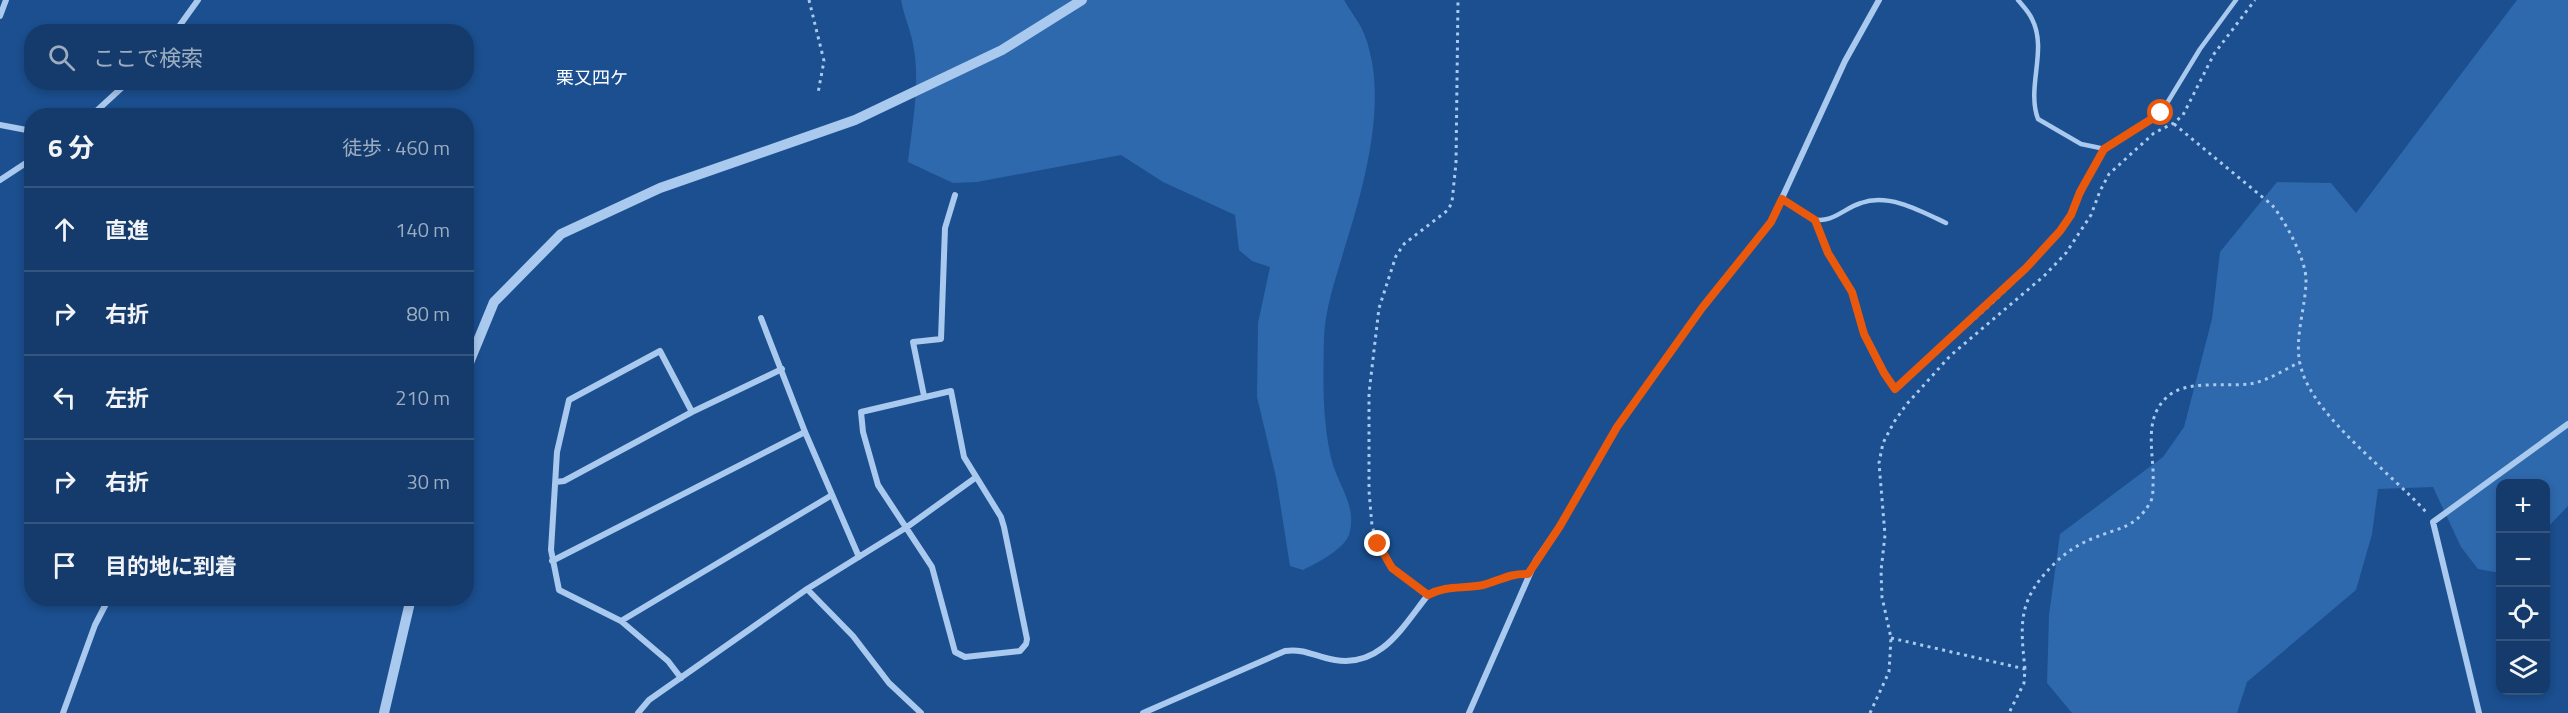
<!DOCTYPE html>
<html lang="ja">
<meta charset="utf-8">
<style>
body{margin:0;font-family:"Titillium Web","Noto Sans JP",sans-serif;background:#1d4271;color:#f1f3f6}
.controls{position:absolute;right:18px;bottom:18px;display:grid;overflow:hidden;border-radius:12px;box-shadow:0 3px 9px #0003}
.controls button{width:54px;height:54px;display:grid;place-items:center;padding:0;border:0;border-bottom:2px solid #33557e;background:#143b6b;color:#f1f3f6;font:30px sans-serif}
.stop{position:absolute;width:18px;height:18px;margin:-14px;border:4px solid #ea580c;border-radius:50%;background:#fff}
.stop.end{background:#ea580c;border-color:#fff;box-shadow:0 2px 6px #0008}
.list{margin:0;padding:0;list-style:none}
h2{display:flex;justify-content:space-between;align-items:center;height:78px;margin:0;padding:0 24px;font-size:26px}
h2 small{font-size:20px;font-weight:400;color:#9dadc1}
.list li{display:grid;grid-template-columns:39px 1fr auto;gap:18px;align-items:center;box-sizing:border-box;height:84px;padding:0 24px;border-top:2px solid #33557e}
.list b{display:block;font-size:22px;white-space:nowrap}
.list em{font-size:20px;font-style:normal;color:#9dadc1}
.icon{flex:none;width:33px;height:33px;fill:none;stroke:currentColor;stroke-width:2;stroke-linecap:round;stroke-linejoin:round}
.map{position:relative;flex:none;width:2568px;height:713px;overflow:hidden}
.search{position:absolute;background:#143b6b;box-shadow:0 3px 9px #0003;left:24px;top:24px;width:450px;height:66px;display:flex;align-items:center;gap:15px;box-sizing:border-box;padding:0 21px;border-radius:24px;color:#9dadc1;font-size:22px}
.panel{position:absolute;background:#143b6b;box-shadow:0 3px 9px #0003;left:24px;top:108px;width:450px;height:498px;border-radius:24px}
.map>svg:first-child{display:block}
.green{fill:#2e69ad}
.lines{fill:none;stroke-linecap:round;stroke-linejoin:round}
.path{stroke:#a9c9ee;stroke-width:3;stroke-dasharray:3 4.5;stroke-linecap:butt}
.service{stroke:#a9c9ee;stroke-width:4.5}
.minor{stroke:#a9c9ee;stroke-width:6}
.tertiary{stroke:#a9c9ee;stroke-width:10}
.route{stroke:#ea580c;stroke-width:8}
.labels{text-anchor:middle;dominant-baseline:central;stroke-width:5;stroke-linejoin:round;paint-order:stroke}
.quarter-label{font-size:18px;fill:#fff;stroke:#1b4f8f}
</style>
<div class="map">
<svg width="2568" height="713" viewBox="0 0 2568 713">
<rect width="100%" height="100%" fill="#1b4f8f"/>
<path class="green" d="M901,0h443c5,9 12,18 17,27 31,64 3,159 -17,223 -8,28 -19,58 -20,88 -1,42 -2,87 9,127 8,24 24,43 16,70 -6,15 -32,28 -46,35l-13,-4 -14,-89 -19,-80 1,-74 12,-56 -18,-6 -13,-11 -4,-35 -72,-33 -42,-27 -144,27 -24,1 -45,-21c4,-36 12,-76 6,-112 -2,-17 -10,-33 -13,-50z
M2517,0h51v506l-22,23v-45h-46v89l-22,-4 -17,-22 -28,-60 -55,2 -6,45 -16,56 -109,92 -10,31h-165l-25,-30 2,-68 11,-81 103,-77 21,-30 28,-108 8,-67 57,-70 54,1 25,30z"/>
<g class="lines">
<path class="path" d="M809,0l15,61 -6,32
M2174,124l98,81c13,16 34,54 34,75 0,29 -14,62 -4,91 14,47 90,103 124,141
M1902,383c53,-48 113,-95 158,-152 16,-20 26,-49 39,-72
M1419,589l-27,-21 -14,-24 -6,-18 -3,-35v-98l10,-85 17,-52 8,-12 44,-34 4,-8 4,-39 2,-163
M1891,638l134,31 -1,14 -15,30
M2025,669c-5,-46 -7,-69 28,-104 12,-12 25,-21 41,-27 26,-11 40,-9 56,-35 3,-5 3,-12 3,-18 2,-29 -11,-64 13,-87 19,-19 59,-11 84,-14 17,-3 34,-14 50,-22
M1870,713l19,-41 2,-34 -9,-41 -1,-26 4,-36 -6,-72 4,-20 11,-21 12,-17 44,-49 94,-80 22,-23 25,-38 9,-24 9,-17 45,-41 20,-10 9,-8 31,-61 41,-54"/>
<path class="service" d="M2018,0c5,6 11,12 14,19 16,31 -6,68 6,100l43,25 24,5 56,-36 39,-64 36,-49
M1782,199c10,5 22,18 31,20 19,5 31,-11 48,-16 28,-10 60,8 85,20
M1815,220l7,21 30,51 13,42 27,51"/>
<path class="minor" d="M0,16l6,-16
M175,32l23,-32
M91,116l37,-34
M0,125l32,6
M0,180l32,-21
M761,318l44,114 54,125
M951,391l13,66 37,60 3,10 23,112 -1,5 -6,7 -55,6 -10,-5 -23,-85 -54,-82 -15,-53 -2,-20z
M924,396l-11,-54 28,-3 4,-111 10,-33
M692,412l-32,-61 -91,49 -12,52 -6,98 8,40 62,31 211,-126
M556,482l8,-1 128,-69 90,-43
M552,561l253,-129
M807,589l46,47 36,47 32,30
M621,621l47,40 13,17
M63,713l32,-88 14,-27
M638,713l11,-13 158,-111 100,-62 68,-49
M1143,713l142,-62c19,-3 31,6 50,9 46,8 68,-34 93,-65 18,-10 35,-6 55,-10 16,-4 27,-12 45,-11
M1469,713l67,-153 24,-34 57,-99 85,-119 69,-86 74,-161 34,-61
M2479,713l-46,-191 135,-98"/>
<path class="tertiary" d="M466,370l28,-68 67,-68 99,-46 195,-68 147,-70 80,-50
M384,713l27,-115"/>
</g>
<g class="lines">
<path class="route" d="M1378,544l14,24 36,27c18,-10 35,-6 55,-10 16,-4 27,-12 45,-11l32,-48 57,-99 85,-119 69,-86 11,-23 33,21 13,33 24,39 12,42 20,39 11,16 131,-121 34,-37 11,-16 9,-23 24,-43 57,-36"/>
</g>
<g class="labels">
<g class="quarter-label">
<text x="592" y="77">栗又四ケ</text>
</g>
</g>
</svg>
<div class="controls">
<button>+</button>
<button>−</button>
<button><svg class="icon" aria-label="locate" viewBox="0 0 24 24"><circle cx="12" cy="12" r="6"/><path d="M12 2v4M12 18v4M2 12h4M18 12h4"/></svg></button>
<button><svg class="icon" aria-label="layers" viewBox="0 0 24 24"><path d="M12 4l9 5-9 5-9-5zM3 14l9 5 9-5"/></svg></button>
</div>
<div class="stop" style="left:2161px;top:113px"></div>
<div class="stop end" style="left:1378px;top:544px"></div>
<div class="search"><svg class="icon" aria-label="search" viewBox="0 0 24 24"><circle cx="10" cy="10" r="6"/><path d="M15 15l6 6"/></svg>ここで検索</div>
<section class="panel">
<h2>6 分<small>徒歩 · 460 m</small></h2>
<ul class="list">
<li><svg class="icon" aria-label="ahead" viewBox="0 0 24 24"><path d="M12 20V5M6 11l6-6 6 6"/></svg><div><b>直進</b></div><em>140 m</em></li>
<li><svg class="icon" aria-label="right" viewBox="0 0 24 24"><path d="M7 20v-9h11M14 6l5 5-5 5"/></svg><div><b>右折</b></div><em>80 m</em></li>
<li><svg class="icon" aria-label="left" viewBox="0 0 24 24"><path d="M17 20v-9H6M10 6l-5 5 5 5"/></svg><div><b>左折</b></div><em>210 m</em></li>
<li><svg class="icon" aria-label="right" viewBox="0 0 24 24"><path d="M7 20v-9h11M14 6l5 5-5 5"/></svg><div><b>右折</b></div><em>30 m</em></li>
<li><svg class="icon" aria-label="arrive" viewBox="0 0 24 24"><path d="M6 21V4h12l-3 4 3 4H6"/></svg><div><b>目的地に到着</b></div></li>
</ul>
</section>
</div>
